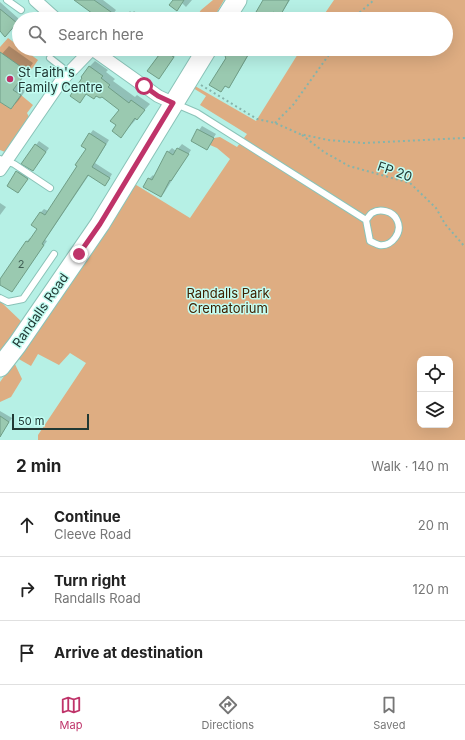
<!DOCTYPE html>
<meta charset="utf-8">
<style>
body{margin:0;font-family:Inter,sans-serif;background:#f6f6f6;color:#222}
.controls{position:absolute;right:12px;bottom:12px;display:grid;overflow:hidden;border-radius:8px;box-shadow:0 4px 16px #0002}
.controls button{width:36px;height:36px;display:grid;place-items:center;padding:0;border:0;border-bottom:1px solid #e0e0e0;background:#fff;color:#222;font:20px sans-serif}
.scale{position:absolute;left:12px;bottom:10px;width:77px;box-sizing:border-box;padding-left:4px;border:2px solid #213934;border-top:0;font-size:11px;line-height:14px;white-space:nowrap;color:#213934;-webkit-text-stroke:3px #c3fdf2;paint-order:stroke}
.stop{position:absolute;width:12px;height:12px;margin:-9px;border:3px solid #bf3369;border-radius:50%;background:#fff}
.stop.end{background:#bf3369;border-color:#fff;box-shadow:0 1px 4px #0008}
.list{margin:0;padding:0;list-style:none}
h2{display:flex;justify-content:space-between;align-items:center;height:52px;margin:0;padding:0 16px;font-size:17px}
h2 small{font-size:13px;font-weight:400;color:#767676}
.list li{display:grid;grid-template-columns:26px 1fr auto;gap:12px;align-items:center;box-sizing:border-box;height:64px;padding:0 16px;border-top:1px solid #e0e0e0}
.list b{display:block;font-size:15px;white-space:nowrap}
.list p{margin:0;font-size:13px;white-space:nowrap;color:#767676}
.list em{font-size:13px;font-style:normal;color:#767676}
.icon{flex:none;width:22px;height:22px;fill:none;stroke:currentColor;stroke-width:2;stroke-linecap:round;stroke-linejoin:round}
.map{position:relative;flex:none;width:465px;height:440px;overflow:hidden}
.search{position:absolute;background:#fff;box-shadow:0 4px 16px #0002;left:12px;right:12px;top:12px;height:44px;display:flex;align-items:center;gap:10px;box-sizing:border-box;padding:0 14px;border-radius:22px;color:#767676;font-size:15px}
.sheet{height:244px;background:#fff}
nav{display:flex;justify-content:space-around;align-items:center;box-sizing:border-box;height:56px;border-top:1px solid #e0e0e0;background:#fff;font-size:11px;color:#767676}
nav a{display:grid;justify-items:center;gap:2px}
nav .on{color:#bf3369}
.map>svg:first-child{display:block}
.green{fill:#dead82;fill-rule:evenodd}
.shadow{fill:#0003}
.building{fill:#9ac9b0;stroke:#709e87}
.lines{fill:none;stroke-linecap:round;stroke-linejoin:round}
.service-casing{stroke:#8ac3b8;stroke-width:8}
.minor-casing{stroke:#8ac3b8;stroke-width:14}
.primary-casing{stroke:#8ac3b8;stroke-width:21}
.path{stroke:#85b4ab;stroke-width:2;stroke-dasharray:2 3;stroke-linecap:butt}
.service{stroke:#fff;stroke-width:6}
.minor{stroke:#fff;stroke-width:12}
.primary{stroke:#fff;stroke-width:19}
.route{stroke:#bf3369;stroke-width:5}
.poi-dot{fill:#bf3369;stroke:#c3fdf2;stroke-width:1.5}
.labels{text-anchor:middle;dominant-baseline:central;stroke-width:3;stroke-linejoin:round;paint-order:stroke}
.number-label{font-size:11px;fill:#3f5d53}
.poi-label{font-size:13px;fill:#213934;stroke:#c3fdf2;text-anchor:start}
.street-label{font-size:13px;fill:#213934;stroke:#c3fdf2}
.park-label{font-size:13px;fill:#3f2102;stroke:#c3fdf2}
</style>
<div class="map">
<svg width="465" height="440" viewBox="0 0 465 440">
<rect width="100%" height="100%" fill="#b6f0e5"/>
<path class="green" d="M213,0h11l-11,19h-18l6,-9z
M334,0h131v440h-427v-5l48,-72 -16,-10 -11,12 -21,-11 -7,12 -14,-8 116,-175 57,35 40,-59 -13,-11 -7,-3 4,-7 6,-1 17,10 10,-13 -47,-29 6,-9 -13,-8 2,-2 61,35 45,-72h145v-30h-125zM420,359h30v66h-30z
M8,38l11,8v3h4l15,11 -11,16 -2,-2 1,-3 -25,-18 -1,1v-7z
M21,95l12,10 -6,8 2,4 -24,35 -5,-2v-48l11,7z
M0,301l23,22 -23,32z
M14,362l8,17 -11,18 -11,5v-20z"/>
<path class="shadow" d="M76,0h27l13,10 -7,9h-7z
M172,0h20l-6,7 -4,-4z
M264,0h26l-7,11 -3,3 -2,-1 -4,6h-23z
M0,2l19,17 -14,16 -5,-4z
M130,11l2,2 2,-2 7,5 -2,3h-16z
M9,46l24,17 -13,19 8,5 -10,14 -7,7 -11,-8v-44z
M162,49h15l-2,3 2,1 -18,25 -10,-8z
M231,49h19l1,2 -19,32 -3,4 -3,-2 -5,5 -10,-6z
M95,61l13,9 -2,2 9,7 -2,2 22,16 2,-2 13,9 -29,32 -3,-11 2,-16 -18,-13 -15,-3 -8,8 10,-34z
M202,126l14,8 -10,15 -14,-9z
M93,130l16,10 -14,23 17,11 -4,7 -19,-6 -44,65 2,1 -35,50 -12,-8v-3l27,-39 3,-3 2,1 7,-10 -6,-4 8,-13 3,-3 4,2 30,-45 9,-17 3,-15z
M39,141l10,7 -13,18v-21z
M182,144l9,6 -27,43 -3,3 -12,-17 4,-4 2,2 13,-25 4,-4 4,3z
M21,168l10,7 -10,13 -13,-3z
M0,203l6,4 -6,8z
M0,411l12,7 -10,15 -2,-1z"/>
<path class="building" d="M74,0h20l27,19h-21z
M173,0h11l-7,11 -8,-6z
M263,0h26l-9,16 -7,-4 -4,7h-17z
M0,9l17,14 -12,14 -5,-6z
M161,49h16l-5,7 2,1 -15,22 -12,-8 12,-16 -2,-1z
M229,49h20l-3,4 2,2 -19,33 -4,-2 -4,6 -12,-7 17,-27 -1,-1z
M0,52l27,19 -14,19 8,5 -10,14 -11,-7z
M89,66l14,10 -2,2 9,7 -2,2 21,16 2,-3 14,10 -8,10 -2,-2 -14,20 -9,-7 4,-6 -6,-4 9,-11 -17,-13 -2,1 -4,-2 -2,3 -8,-5 -6,9 -10,-7 12,-18 -1,-1z
M197,129l17,9 -7,12 -16,-9z
M89,133l17,11 -14,23 18,11 -5,8 -17,-11 -46,69 2,1 -32,47 -12,-7v-6l26,-38 2,1 9,-13 -6,-4 9,-13 5,3 32,-49 -2,-1 11,-16 -5,-3z
M35,144l11,8 -13,19 -12,-7z
M177,148l12,6 -18,27 -1,-1 -9,17 -18,-10 5,-9 4,2 15,-29 6,4z
M16,171l12,8 -10,14 -11,-7z
M0,416l9,6 -9,15z"/>
<g class="lines">
<g class="service-casing">
<path id="service" d="M7,0l14,10
M50,58l19,15
M176,104l21,9 169,107 4,21c2,1 6,3 9,4 13,2 24,-13 18,-25 -4,-9 -17,-12 -25,-7 -2,1 -4,5 -6,7
M0,159l14,5 36,24
M0,298l8,4 15,-3 31,-45"/>
</g>
<g class="minor-casing">
<path id="minor" d="M35,0l21,19
M92,49l66,47 15,7
M0,170l61,-89 31,-32"/>
</g>
<g class="primary-casing">
<path id="primary" d="M225,19l12,-19
M0,367l17,-22 83,-121 107,-175"/>
</g>
<path class="path" d="M352,19l22,-19
M201,85l56,34 18,4 25,11 28,6 35,3 102,-5
M275,123l18,-18 40,-56
M302,135l22,17 25,14 61,17 26,25 9,16 20,23"/>
<use href="#service" class="service"/>
<use href="#minor" class="minor"/>
<use href="#primary" class="primary"/>
</g>
<g class="lines">
<path class="route" d="M79,254l21,-30 73,-121 -15,-7 -14,-10"/>
</g>
<circle class="poi-dot" cx="10" cy="79" r="4"/>
<g class="labels">
<g class="number-label">
<text x="21" y="264">2</text>
</g>
<g class="poi-label">
<text x="18" y="72">St Faith's<tspan x="18" dy="15">Family Centre</tspan></text>
</g>
<g class="street-label">
<text transform="translate(395 171) rotate(19)">FP 20</text>
<text transform="translate(40 310) rotate(-55)">Randalls Road</text>
</g>
<g class="park-label">
<text x="228" y="293">Randalls Park<tspan x="228" dy="15">Crematorium</tspan></text>
</g>
</g>
</svg>
<div class="controls">
<button><svg class="icon" aria-label="locate" viewBox="0 0 24 24"><circle cx="12" cy="12" r="6"/><path d="M12 2v4M12 18v4M2 12h4M18 12h4"/></svg></button>
<button><svg class="icon" aria-label="layers" viewBox="0 0 24 24"><path d="M12 4l9 5-9 5-9-5zM3 14l9 5 9-5"/></svg></button>
</div>
<div class="scale">50 m</div>
<div class="stop" style="left:144px;top:86px"></div>
<div class="stop end" style="left:79px;top:254px"></div>
<div class="search"><svg class="icon" aria-label="search" viewBox="0 0 24 24"><circle cx="10" cy="10" r="6"/><path d="M15 15l6 6"/></svg>Search here</div>
</div>
<section class="sheet">
<h2>2 min<small>Walk · 140 m</small></h2>
<ul class="list">
<li><svg class="icon" aria-label="ahead" viewBox="0 0 24 24"><path d="M12 20V5M6 11l6-6 6 6"/></svg><div><b>Continue</b><p>Cleeve Road</p></div><em>20 m</em></li>
<li><svg class="icon" aria-label="right" viewBox="0 0 24 24"><path d="M7 20v-9h11M14 6l5 5-5 5"/></svg><div><b>Turn right</b><p>Randalls Road</p></div><em>120 m</em></li>
<li><svg class="icon" aria-label="arrive" viewBox="0 0 24 24"><path d="M6 21V4h12l-3 4 3 4H6"/></svg><div><b>Arrive at destination</b></div></li>
</ul>
</section>
<nav>
<a class="on"><svg class="icon" aria-label="map" viewBox="0 0 24 24"><path d="M3 6l6-2 6 2 6-2v14l-6 2-6-2-6 2zM9 4v14M15 6v14"/></svg>Map</a>
<a><svg class="icon" aria-label="directions" viewBox="0 0 24 24"><path d="M12 3l9 9-9 9-9-9zM9 14v-3h6M13 9l2 2-2 2"/></svg>Directions</a>
<a><svg class="icon" aria-label="saved" viewBox="0 0 24 24"><path d="M7 4h10v16l-5-4-5 4z"/></svg>Saved</a>
</nav>
